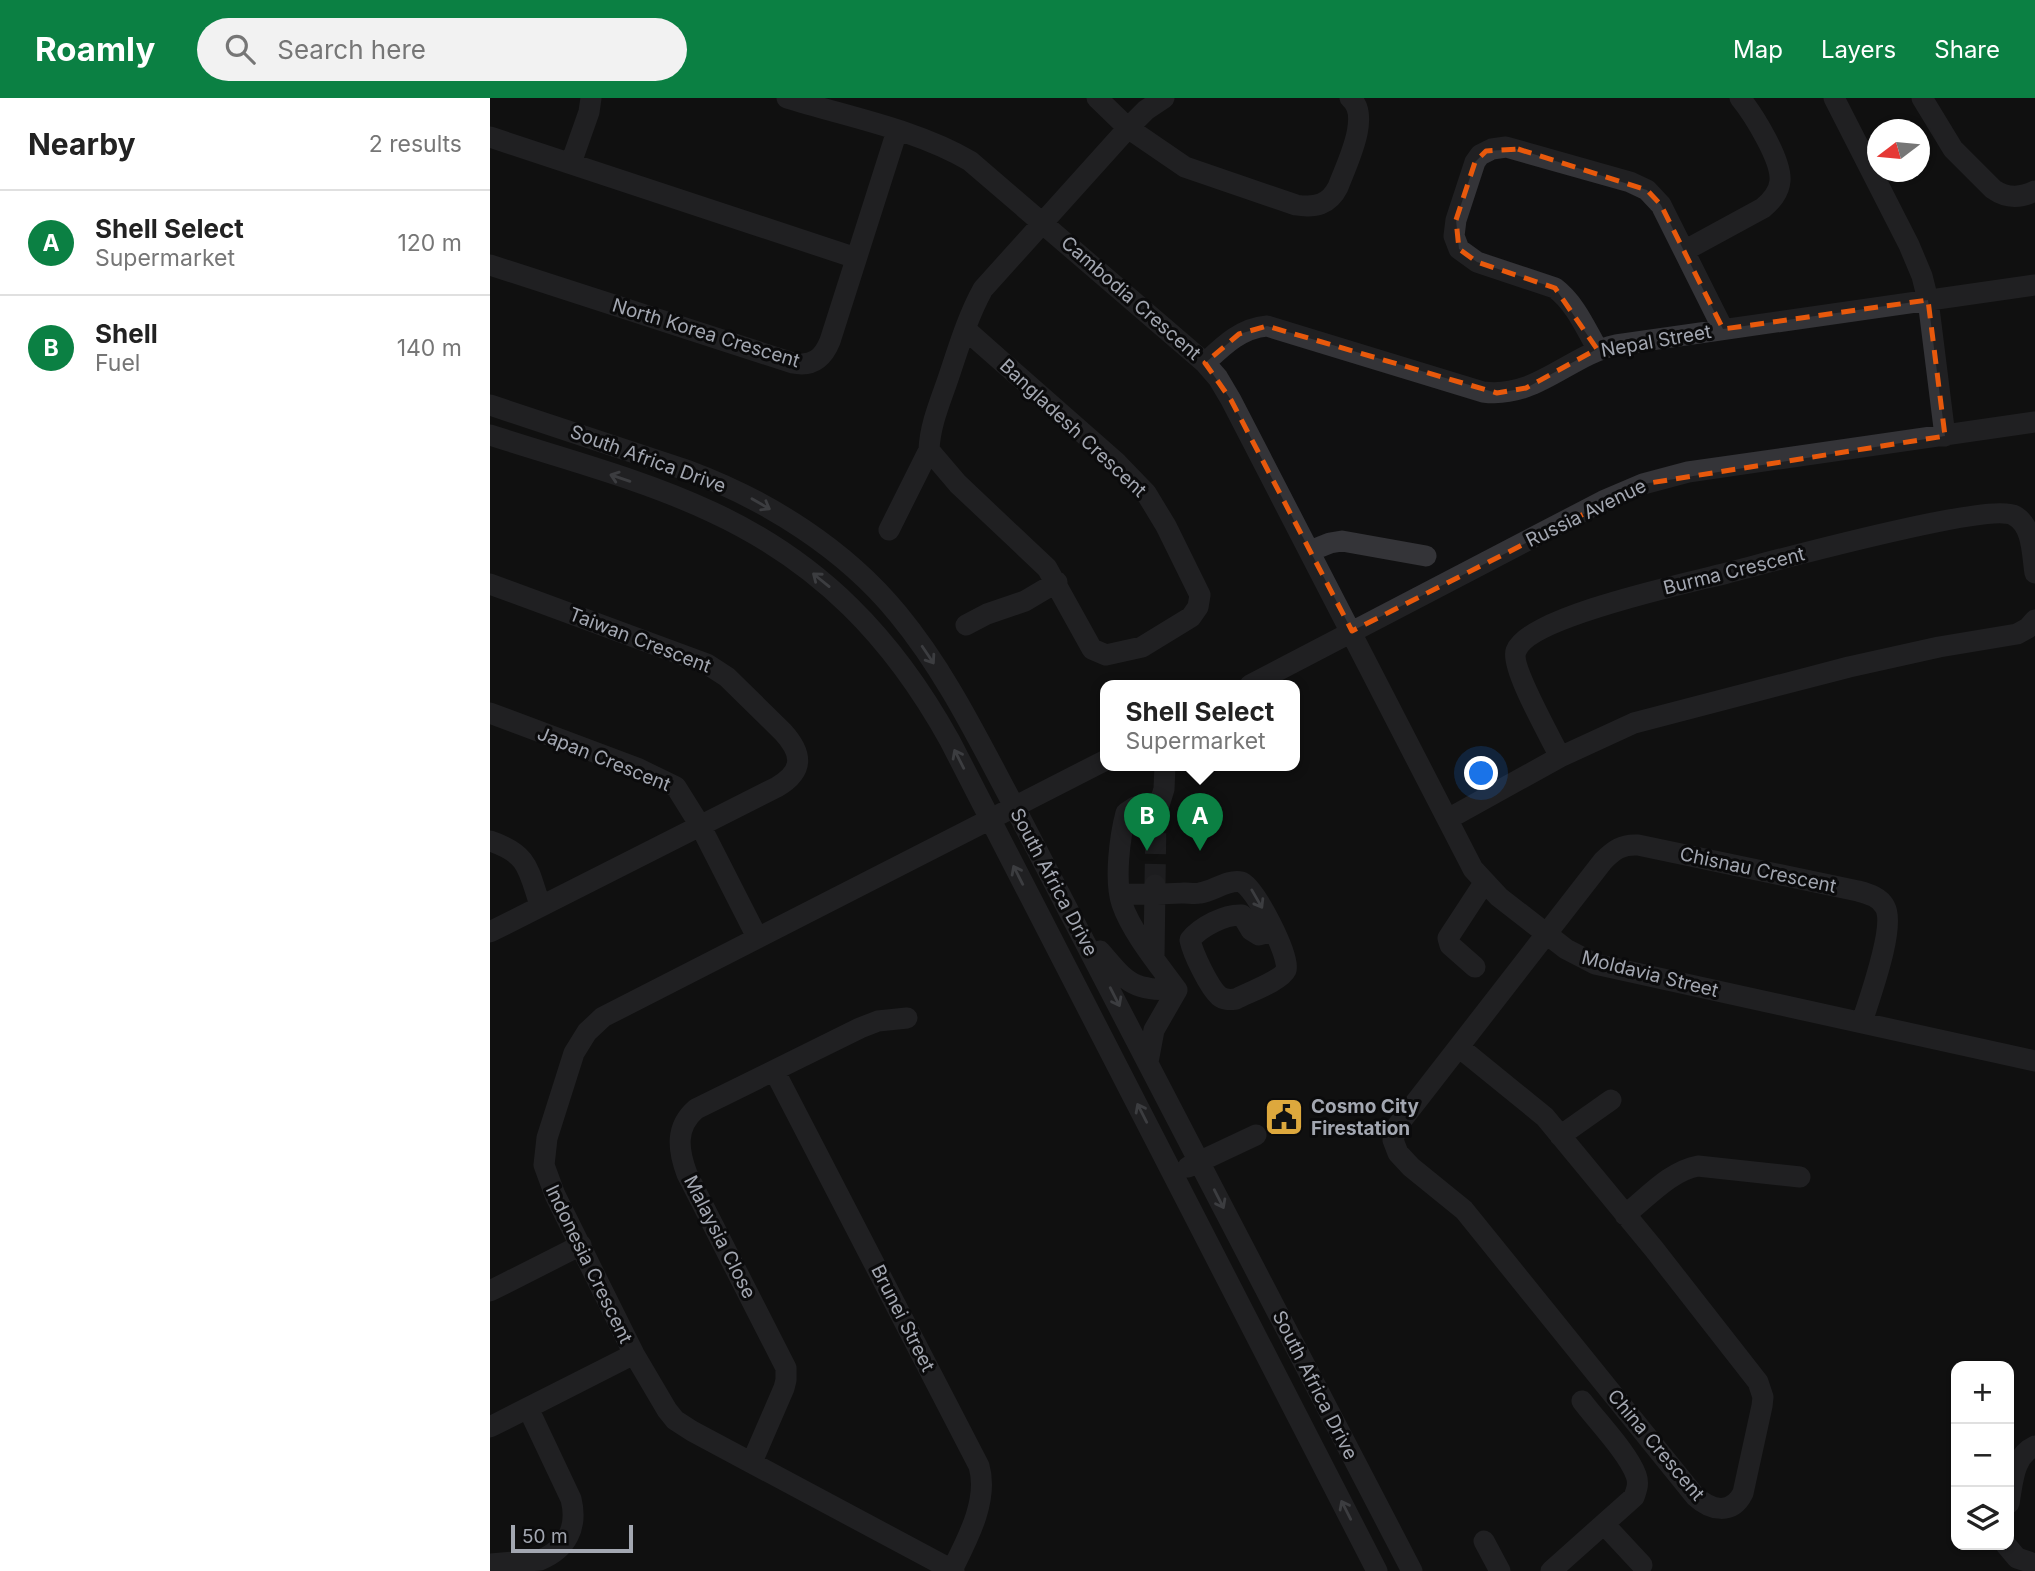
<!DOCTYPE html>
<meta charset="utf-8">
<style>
body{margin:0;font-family:Inter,sans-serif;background:#f2f2f2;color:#222}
.controls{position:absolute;right:21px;bottom:21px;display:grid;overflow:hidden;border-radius:14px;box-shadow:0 2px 5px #0004}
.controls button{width:63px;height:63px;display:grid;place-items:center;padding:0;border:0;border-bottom:2px solid #e0e0e0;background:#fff;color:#222;font:35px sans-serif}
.compass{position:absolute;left:1377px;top:21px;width:63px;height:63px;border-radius:50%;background:#fff;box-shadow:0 2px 5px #0004;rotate:254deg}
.scale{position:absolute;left:21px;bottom:18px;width:122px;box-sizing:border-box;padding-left:7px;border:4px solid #a3a7b1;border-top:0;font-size:19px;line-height:24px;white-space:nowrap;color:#a3a7b1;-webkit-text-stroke:5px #0b0b0c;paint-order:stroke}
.you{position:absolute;left:992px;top:676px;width:24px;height:24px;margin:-18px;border:5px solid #fff;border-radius:50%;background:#1a73e8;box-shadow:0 0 0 10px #1a73e833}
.badge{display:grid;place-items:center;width:46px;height:46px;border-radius:50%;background:#0b8043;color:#fff;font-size:23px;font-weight:700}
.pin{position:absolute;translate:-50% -58px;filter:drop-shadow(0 2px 4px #0008)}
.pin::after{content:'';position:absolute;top:37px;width:24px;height:21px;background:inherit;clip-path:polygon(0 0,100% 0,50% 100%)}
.popup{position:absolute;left:610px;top:582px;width:200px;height:91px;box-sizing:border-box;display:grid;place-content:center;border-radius:14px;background:#fff;filter:drop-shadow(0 2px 5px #0005);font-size:23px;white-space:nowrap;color:#767676}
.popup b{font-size:26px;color:#222}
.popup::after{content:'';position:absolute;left:50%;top:100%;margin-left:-14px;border:14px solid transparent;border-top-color:#fff}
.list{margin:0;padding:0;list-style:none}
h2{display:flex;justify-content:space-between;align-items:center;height:91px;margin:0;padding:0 28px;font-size:30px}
h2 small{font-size:23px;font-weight:400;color:#767676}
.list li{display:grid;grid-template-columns:46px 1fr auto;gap:21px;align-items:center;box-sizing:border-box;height:105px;padding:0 28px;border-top:2px solid #e0e0e0}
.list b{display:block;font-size:26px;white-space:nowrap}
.list p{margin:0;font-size:23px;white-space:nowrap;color:#767676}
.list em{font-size:23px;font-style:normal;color:#767676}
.icon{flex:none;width:38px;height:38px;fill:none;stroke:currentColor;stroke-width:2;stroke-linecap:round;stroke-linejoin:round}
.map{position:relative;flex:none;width:1545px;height:1473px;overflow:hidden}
header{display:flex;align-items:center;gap:42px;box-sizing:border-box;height:98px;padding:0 35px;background:#0b8043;color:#fff}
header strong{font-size:33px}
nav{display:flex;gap:38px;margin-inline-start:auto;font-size:24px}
.search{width:490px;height:63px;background:#f2f2f2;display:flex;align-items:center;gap:18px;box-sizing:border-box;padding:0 24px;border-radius:38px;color:#767676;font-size:26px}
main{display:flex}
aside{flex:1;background:#fff}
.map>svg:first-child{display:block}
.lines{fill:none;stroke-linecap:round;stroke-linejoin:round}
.minor-tunnel{stroke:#2d2e31;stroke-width:21;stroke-dasharray:21 10;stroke-linecap:butt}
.minor{stroke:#343438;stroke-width:21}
.oneway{stroke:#71737b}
.marked{fill:none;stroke:#e8590c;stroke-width:5;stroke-dasharray:14 9;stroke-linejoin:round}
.labels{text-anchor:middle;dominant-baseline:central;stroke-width:6;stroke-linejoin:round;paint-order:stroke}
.street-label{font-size:19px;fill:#a3a7b1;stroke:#0b0b0c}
.poi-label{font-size:19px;font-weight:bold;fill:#a3a7b1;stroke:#0b0b0c;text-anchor:start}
</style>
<header>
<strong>Roamly</strong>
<div class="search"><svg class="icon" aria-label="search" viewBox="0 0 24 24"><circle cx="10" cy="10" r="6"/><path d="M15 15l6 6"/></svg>Search here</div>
<nav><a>Map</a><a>Layers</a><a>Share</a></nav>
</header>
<main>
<aside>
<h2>Nearby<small>2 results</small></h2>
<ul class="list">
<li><span class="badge">A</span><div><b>Shell Select</b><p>Supermarket</p></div><em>120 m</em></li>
<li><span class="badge">B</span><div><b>Shell</b><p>Fuel</p></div><em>140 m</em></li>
</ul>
</aside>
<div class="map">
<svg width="1545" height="1473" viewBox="0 0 1545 1473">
<rect width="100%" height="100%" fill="#101011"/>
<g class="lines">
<path class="minor-tunnel" d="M665,787l1,-70"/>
<path class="minor" d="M297,0c61,19 128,31 183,63l235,202 13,15 13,22 242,469 26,28 67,52 29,15 440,97
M607,0l31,30 57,39 111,38c19,3 33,0 42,-18 8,-22 34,-72 12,-89
M1344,0l75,147 13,31 6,24 17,136
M1432,0l31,51 40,40c14,10 28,9 42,2
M0,39l366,121
M81,65l18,-51 2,-14
M1194,153l79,-43c8,-7 16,-15 17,-27 2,-21 -27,-67 -40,-83
M0,167l303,98c20,4 30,-5 37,-22l67,-210
M475,231l152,134 29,30 20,33 34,69 -2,12 -7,10 -49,30 -36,8 -14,-6 -45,-81 -89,-84 -29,-34c1,-26 12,-50 20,-74 10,-30 19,-60 34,-87l145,-161 18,-18 18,-12
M1108,252c-12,-21 -23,-47 -43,-62l-78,-26 -18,-13 -5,-13 2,-16 19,-58 5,-7 12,-6 14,-2 124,35 17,8 14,15 62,124
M715,265c18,-17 36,-35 62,-37l216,66c53,7 85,-36 133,-47l419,-60
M0,307l199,66c78,29 156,78 209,143 48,58 81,127 116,192l398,765
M0,337c74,24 152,44 222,77 108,50 181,126 238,229l427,830
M399,432l40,-80
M820,453l20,-8 12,-2 84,15
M0,486l217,80 20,13 56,55c20,22 21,39 -6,55l-287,145
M476,527l21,-11 38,-13 32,-19
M760,587l353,-184 40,-17 45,-12 347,-50
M0,615l147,55 39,19 25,40 56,110
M1070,659c-9,-19 -50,-90 -44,-106 13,-35 173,-68 211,-78 40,-10 264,-72 288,-57 18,10 17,39 20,57
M667,708l-22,1 -9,6c-6,23 -12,67 -4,91 10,29 37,61 55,86
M666,717l8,-26 1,-24
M958,721l112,-62 74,-34 215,-56 90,-20 78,-13 11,-6 7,-8
M0,743c39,13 38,28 50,64
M630,796c22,1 42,0 64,-1 5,0 11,1 16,0 13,-2 29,-14 41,-11 13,3 50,76 45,88 -5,11 -39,23 -50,29 -7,1 -12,1 -17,-3 -10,-9 -26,-42 -29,-56 10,-13 35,-26 52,-25l9,15 8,5 14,-4
M610,853c28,33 32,39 77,39
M664,859l1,-72
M985,869l-25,-22 -2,-7 36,-55
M969,949l86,70 109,132 104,133 5,15 -1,9 -19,87c-11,22 -32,18 -48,3l-231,-286 -53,-43 -13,-14 -5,-13 5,-15 205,-264c11,-11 19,-17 35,-16l220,46c11,3 22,6 27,16 11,20 -16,92 -23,115
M658,964l6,-32 23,-40
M285,974l204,394c10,34 -12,74 -27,104
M1070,1038l51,-36
M698,1069l68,-32
M1135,1117c22,-17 45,-44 73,-49l102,11
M0,1193l91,-46
M0,1329l144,-73
M262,1364l32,-74 2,-8v-12l-99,-194c-9,-24 -12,-47 9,-65l164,-81 18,-7 29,-3
M1519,1405c4,-21 4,-47 26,-57
M1114,1426l38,41
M994,1443l16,30
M1516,1447l11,13 18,6
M0,1466l50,-4c27,-11 38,-33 31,-61l-43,-91
M464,1473l-262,-140 -17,-11 -8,-10 -33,-56 -79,-159 -11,-30 3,-27 27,-85 13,-21 16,-15 503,-257
M1061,1473l83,-74c3,-8 5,-14 2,-22 -8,-22 -39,-54 -54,-74"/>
</g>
<defs><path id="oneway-shaft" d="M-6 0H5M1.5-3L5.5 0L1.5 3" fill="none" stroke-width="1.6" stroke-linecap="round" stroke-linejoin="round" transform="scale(1.75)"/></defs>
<g class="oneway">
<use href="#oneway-shaft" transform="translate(130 380) rotate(-161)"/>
<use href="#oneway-shaft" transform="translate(271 406) rotate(30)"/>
<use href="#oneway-shaft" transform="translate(331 482) rotate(-141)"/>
<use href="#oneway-shaft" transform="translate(438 557) rotate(56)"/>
<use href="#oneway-shaft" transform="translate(469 661) rotate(-117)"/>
<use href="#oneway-shaft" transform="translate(528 777) rotate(-117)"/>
<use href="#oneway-shaft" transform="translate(767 801) rotate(60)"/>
<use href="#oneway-shaft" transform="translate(625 899) rotate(63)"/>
<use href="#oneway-shaft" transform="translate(652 1015) rotate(-117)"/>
<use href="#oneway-shaft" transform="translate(729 1101) rotate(63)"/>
<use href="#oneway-shaft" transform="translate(856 1412) rotate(-117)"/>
</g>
<path d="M0 0H1545V1473H0ZM1028,51l129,41 14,15 62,124 205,-29 17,136 -302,48 -291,147 -121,-231 -26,-37 34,-29 28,-8 230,67 29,-5 71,-39 -42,-61 -78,-26 -18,-13 -3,-29 19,-58 11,-11z" fill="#101011" fill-opacity=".55" fill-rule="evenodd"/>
<path class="marked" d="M1028,51l129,41 14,15 62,124 205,-29 17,136 -302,48 -291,147 -121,-231 -26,-37 34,-29 28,-8 230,67 29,-5 71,-39 -42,-61 -78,-26 -18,-13 -3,-29 19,-58 11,-11z"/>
<defs>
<g id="civic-square" transform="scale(2.0125)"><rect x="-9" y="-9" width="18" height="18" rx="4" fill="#dda83d" stroke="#0b0b0c"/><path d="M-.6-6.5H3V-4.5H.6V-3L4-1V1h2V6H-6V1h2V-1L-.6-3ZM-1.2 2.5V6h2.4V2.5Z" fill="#111"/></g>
</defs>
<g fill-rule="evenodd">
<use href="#civic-square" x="794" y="1019"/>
</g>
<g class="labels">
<g class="street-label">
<text transform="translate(641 200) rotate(41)">Cambodia Crescent</text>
<text transform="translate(216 235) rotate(17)">North Korea Crescent</text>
<text transform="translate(1166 243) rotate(-10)">Nepal Street</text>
<text transform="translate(583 330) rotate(43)">Bangladesh Crescent</text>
<text transform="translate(158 361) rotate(20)">South Africa Drive</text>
<text transform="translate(1096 415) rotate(-26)">Russia Avenue</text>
<text transform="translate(1244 473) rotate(-14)">Burma Crescent</text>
<text transform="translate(150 542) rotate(21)">Taiwan Crescent</text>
<text transform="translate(114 661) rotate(22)">Japan Crescent</text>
<text transform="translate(1268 772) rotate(12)">Chisnau Crescent</text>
<text transform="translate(564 784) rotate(62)">South Africa Drive</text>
<text transform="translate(1160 876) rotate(14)">Moldavia Street</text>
<text transform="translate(230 1139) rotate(63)">Malaysia Close</text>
<text transform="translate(99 1166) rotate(64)">Indonesia Crescent</text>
<text transform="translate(413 1220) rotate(63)">Brunei Street</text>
<text transform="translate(825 1287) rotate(63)">South Africa Drive</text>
<text transform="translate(1166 1347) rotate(50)">China Crescent</text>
</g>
<g class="poi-label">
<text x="821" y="1008">Cosmo City<tspan x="821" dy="22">Firestation</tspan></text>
</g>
</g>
</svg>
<div class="controls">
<button>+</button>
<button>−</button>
<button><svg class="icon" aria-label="layers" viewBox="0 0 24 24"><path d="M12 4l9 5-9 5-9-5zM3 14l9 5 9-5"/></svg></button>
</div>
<svg class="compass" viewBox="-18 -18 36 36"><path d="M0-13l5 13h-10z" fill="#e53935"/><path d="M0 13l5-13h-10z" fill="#767676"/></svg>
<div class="scale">50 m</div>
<div class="you"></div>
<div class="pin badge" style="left:710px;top:753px">A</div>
<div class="popup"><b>Shell Select</b>Supermarket</div>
<div class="pin badge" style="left:657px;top:753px">B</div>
</div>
</main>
